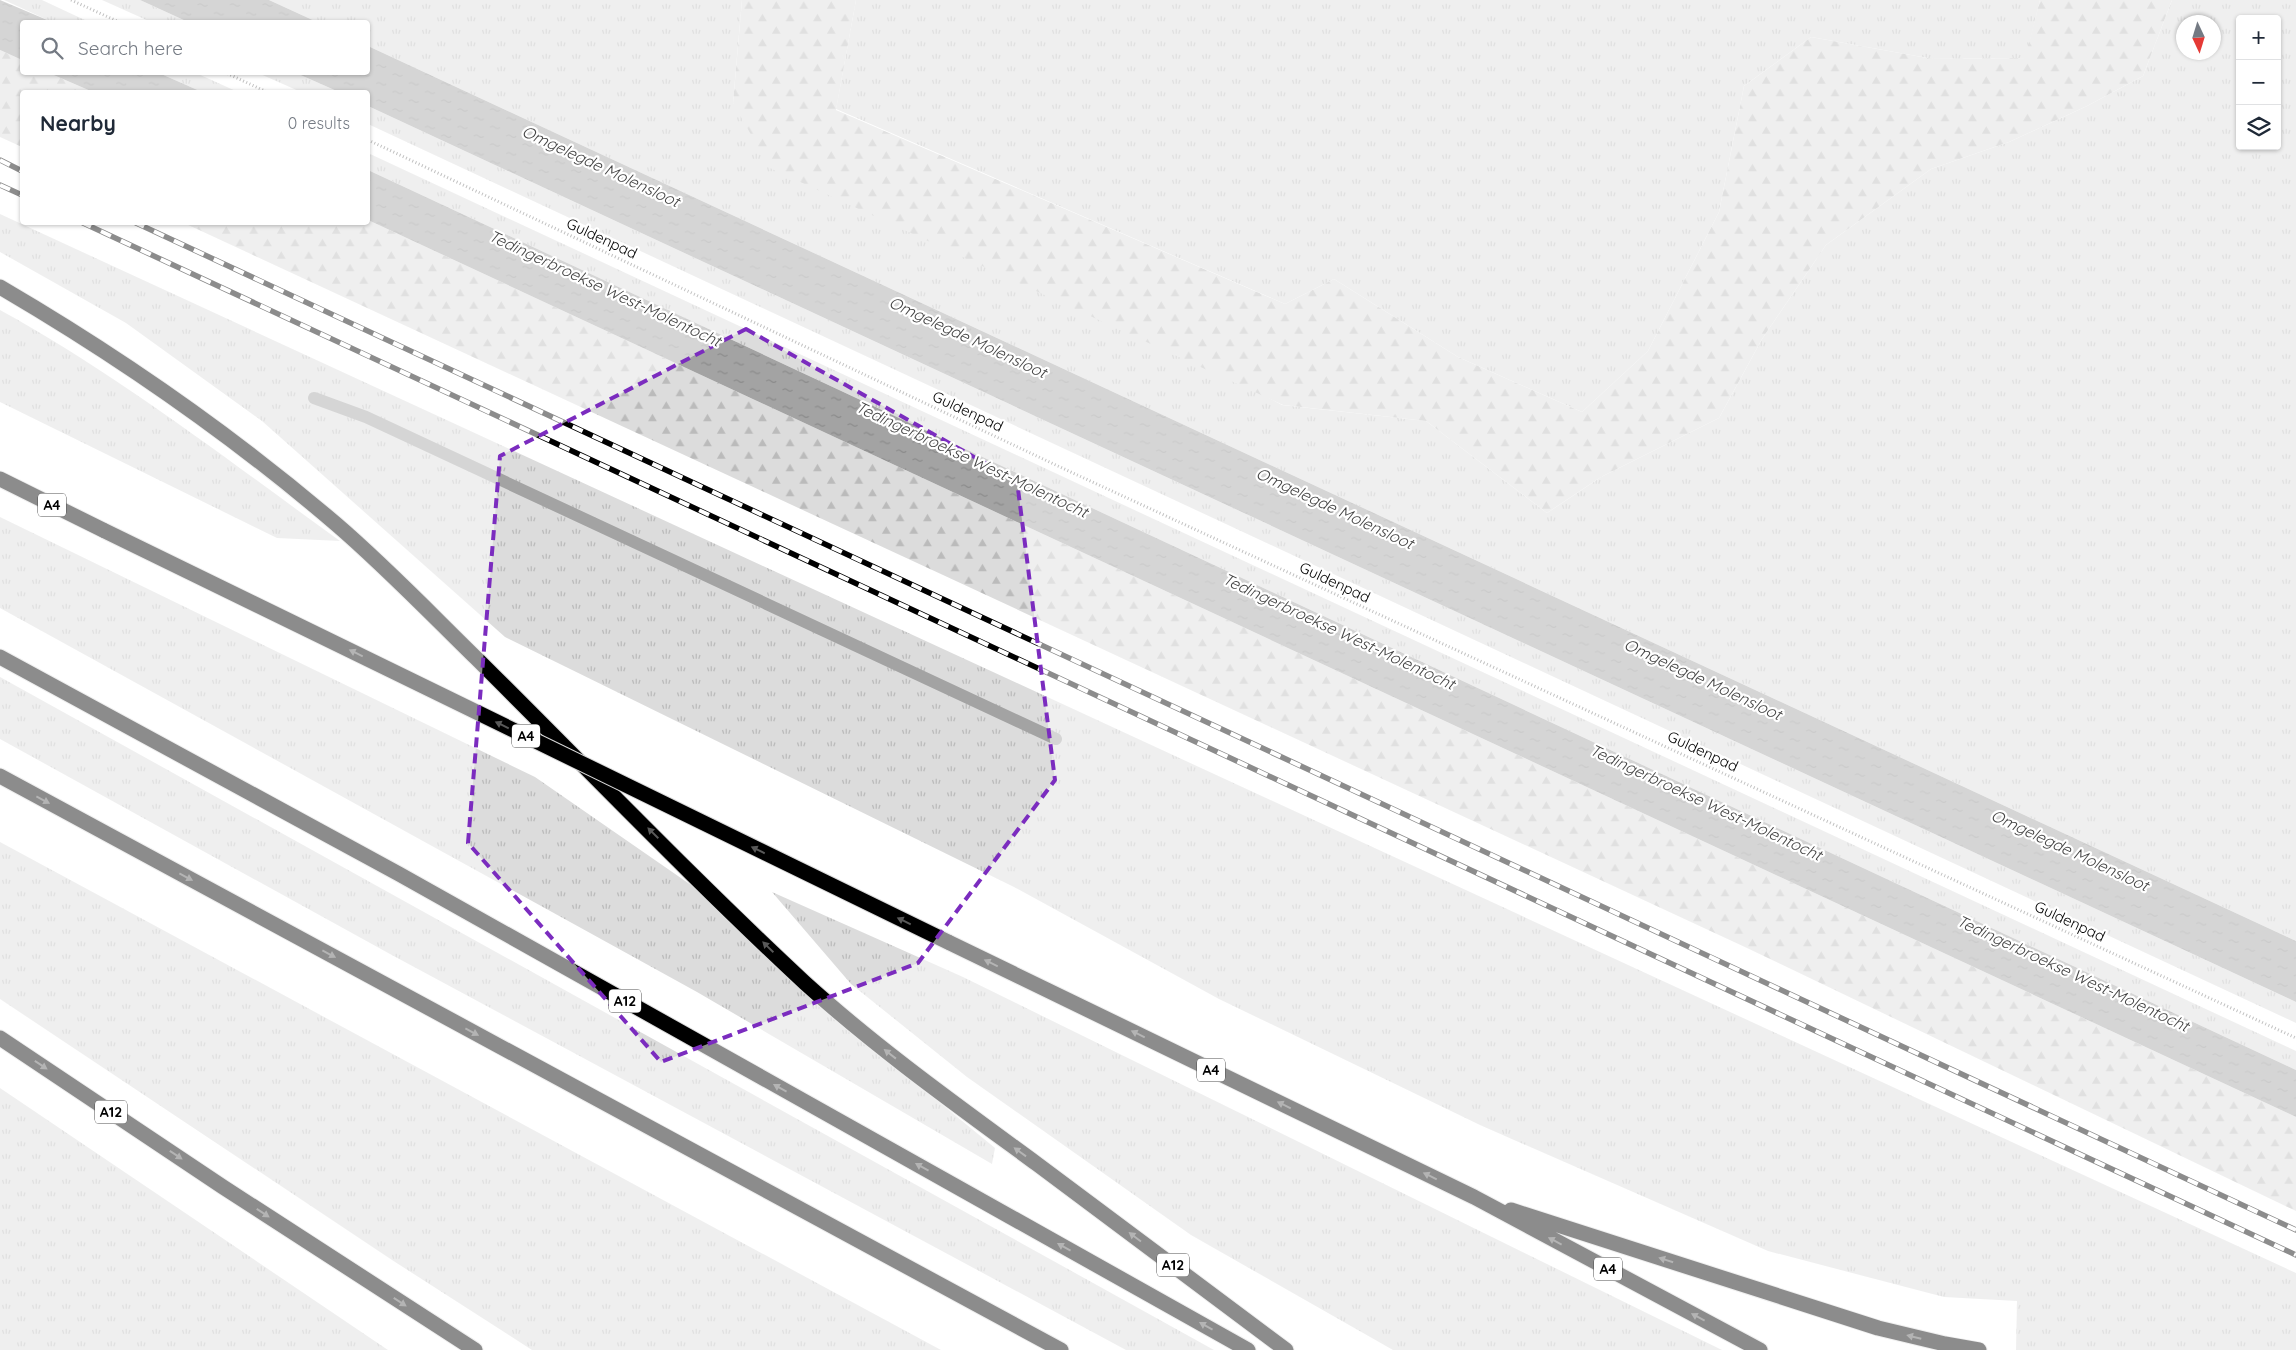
<!DOCTYPE html>
<meta charset="utf-8">
<style>
body{margin:0;font-family:Quicksand,sans-serif;background:#f6f6f7;color:#1f2937}
.controls{position:absolute;right:15px;top:15px;display:grid;overflow:hidden;border-radius:5px;box-shadow:0 1px 4px #0004}
.controls button{width:45px;height:45px;display:grid;place-items:center;padding:0;border:0;border-bottom:1px solid #e0e1e3;background:#fff;color:#1f2937;font:25px sans-serif}
.compass{position:absolute;left:2176px;top:15px;width:45px;height:45px;border-radius:50%;background:#fff;box-shadow:0 1px 4px #0004;rotate:176deg}
.list{margin:0;padding:0;list-style:none}
h2{display:flex;justify-content:space-between;align-items:center;height:65px;margin:0;padding:0 20px;font-size:21px}
h2 small{font-size:16px;font-weight:400;color:#747a83}
.icon{flex:none;width:28px;height:28px;fill:none;stroke:currentColor;stroke-width:2;stroke-linecap:round;stroke-linejoin:round}
.map{position:relative;flex:none;width:2296px;height:1350px;overflow:hidden}
.search{position:absolute;background:#fff;box-shadow:0 1px 4px #0004;left:20px;top:20px;width:350px;height:55px;display:flex;align-items:center;gap:12px;box-sizing:border-box;padding:0 18px;border-radius:5px;color:#747a83;font-size:19px}
.panel{position:absolute;background:#fff;box-shadow:0 1px 4px #0004;left:20px;top:90px;width:350px;height:135px;border-radius:5px}
.map>svg:first-child{display:block}
.grass{fill:url(#grass-tufts);fill-rule:evenodd}
.forest{fill:url(#forest-firs)}
.water{fill:url(#water-ripples)}
.lines{fill:none;stroke-linecap:round;stroke-linejoin:round}
.stream{stroke:#a3a3a3;stroke-width:12}
.highway-casing{stroke:#dbdbdb;stroke-width:17}
.path{stroke:#777;stroke-width:3;stroke-dasharray:1 2.5;stroke-linecap:butt}
.highway{stroke:#000;stroke-width:15}
.rail-casing{stroke:#000;stroke-width:5.5}
.rail{stroke:#fff;stroke-width:4;stroke-dasharray:11;stroke-linecap:butt}
.highway-bridge-casing{stroke:#dbdbdb;stroke-width:17;stroke-linecap:butt}
.highway-bridge{stroke:#000;stroke-width:15}
.oneway{fill:#595959}
.marked{fill:none;stroke:#7b2cbf;stroke-width:4;stroke-dasharray:10 6;stroke-linejoin:round}
.labels{text-anchor:middle;dominant-baseline:central;stroke-width:4.5;stroke-linejoin:round;paint-order:stroke}
.shield{fill:#fff;stroke:#4c4c4c;stroke-width:1}
.shield-label{font-size:14px;font-weight:bold;fill:#000}
.street-label{font-size:15px;fill:#000;stroke:#fff}
.water-label{font-size:16px;font-style:italic;fill:#444;stroke:#fff}
</style>
<div class="map">
<svg width="2296" height="1350" viewBox="0 0 2296 1350">
<defs>
<pattern id="grass-tufts" width="24" height="20" patternUnits="userSpaceOnUse" patternTransform="scale(1.25)"><rect width="24" height="20" fill="#dcdcdc"/><path d="M3 7l-1-3M5 7V3M7 7l1-3M15 17l-1-3M17 17v-4M19 17l1-3" fill="none" stroke="#bbb"/></pattern>
<pattern id="forest-firs" width="22" height="20" patternUnits="userSpaceOnUse" patternTransform="scale(1.25)"><rect width="22" height="20" fill="#dcdcdc"/><path d="M5 1l3.5 6h-7zM16 11l3.5 6h-7z" fill="#bbb"/></pattern>
<pattern id="water-ripples" width="26" height="14" patternUnits="userSpaceOnUse" patternTransform="scale(1.25)"><rect width="26" height="14" fill="#a3a3a3"/><path d="M2 4q2-2 4 0t4 0M15 11q2-2 4 0t4 0" fill="none" stroke="#8b8b8b"/></pattern>
</defs>
<rect width="100%" height="100%" fill="#fff"/>
<path class="grass" d="M4,0h38l47,22h-37z
M102,0h38l48,22h-37z
M269,0h473l-9,103 549,302 144,16 121,92 54,-36 118,-59 43,-79 64,-94 105,-76 78,-27 78,-36 56,-30 29,-76h124v941l-1928,-895v-24h-51zM2240,19h37v127h-37zM2184,22h30v30h-30z
M856,0h1184l-14,58 -93,1 -122,-22 -67,49 -25,126 -71,139 -66,61 -124,-55 -124,-78 -49,25 -449,-195z
M159,73h37l42,19h-36z
M258,73h38l43,19h-38z
M368,106l1928,896v21l-1928,-899z
M368,153l1928,898v19l-1928,-900z
M0,214l2296,1059v77h-280l1,-49 -73,-4 -176,-46 -288,-126 -261,-126 -205,-112 -509,-250 -243,-216 -136,-98 -126,-71z
M0,310c120,66 229,151 340,231l-63,-3 -277,-136z
M0,517l535,260 195,135 124,120 141,116 -3,16 -295,-172 -697,-384z
M0,677l1214,673h-88l-736,-396 -390,-215z
M0,842l941,508h-409l-140,-90 -392,-261z
M772,892l191,85 759,373h-329l-202,-115 -224,-158 -116,-93z
M0,1088l388,262h-388z"/>
<path class="forest" d="M742,0h114l-20,110 449,194 49,-25 124,78 124,55 66,-61 71,-139 25,-126 67,-49 122,22 92,-1 15,-58h132l-29,76 -56,30 -78,36 -78,27 -105,76 -64,94 -43,79 -118,59 -54,36 -121,-92 -143,-16 -513,-237 -37,-65z
M0,50l22,10v12l27,1 44,19h-71v55l-22,-10z
M368,220l1928,897v94l-549,-263 -1563,-725 184,-1z"/>
<path class="water" d="M0,0l52,22h-30v38l-22,-10z
M140,0h129l48,22h-129z
M368,46l1928,895v61l-1928,-896v-14h-29l-43,-19 72,-1z
M49,73h110l43,19h-109z
M368,170l1928,900v47l-1928,-897z"/>
<g class="lines">
<path class="stream" d="M314,398l52,19 690,322"/>
<g class="highway-casing">
<path id="highway" d="M0,287c118,69 232,148 336,237 49,42 94,89 140,134 109,108 216,220 329,325 73,66 153,123 232,181 83,62 166,124 249,186
M0,479l105,52
M0,657l399,217 849,476
M0,776l1061,574
M948,942l526,255 286,153
M0,1038l223,149 252,163
M1511,1210l367,118 67,16 34,6"/>
</g>
<path class="path" d="M71,0l48,22
M224,72l43,20
M368,140l692,327 1236,571"/>
<use href="#highway" class="highway"/>
<g class="rail-casing">
<path id="rail" d="M0,160l22,11
M0,185l22,10
M81,222l2215,1033
M134,222l2162,1008"/>
</g>
<use href="#rail" class="rail"/>
<g class="highway-bridge-casing">
<path id="highway-bridge" d="M105,531l843,411"/>
</g>
<use href="#highway-bridge" class="highway-bridge"/>
</g>
<defs><path id="oneway-solid" d="M-6-.8H1V-3.2L6.5 0L1 3.2V.8H-6Z" transform="scale(1.25)"/></defs>
<g class="oneway">
<use href="#oneway-solid" transform="translate(356 653) rotate(-154)"/>
<use href="#oneway-solid" transform="translate(502 725) rotate(-154)"/>
<use href="#oneway-solid" transform="translate(43 800) rotate(28)"/>
<use href="#oneway-solid" transform="translate(653 833) rotate(-135)"/>
<use href="#oneway-solid" transform="translate(758 850) rotate(-154)"/>
<use href="#oneway-solid" transform="translate(186 877) rotate(28)"/>
<use href="#oneway-solid" transform="translate(904 921) rotate(-154)"/>
<use href="#oneway-solid" transform="translate(768 947) rotate(-136)"/>
<use href="#oneway-solid" transform="translate(329 954) rotate(28)"/>
<use href="#oneway-solid" transform="translate(991 963) rotate(-154)"/>
<use href="#oneway-solid" transform="translate(472 1032) rotate(28)"/>
<use href="#oneway-solid" transform="translate(1138 1034) rotate(-154)"/>
<use href="#oneway-solid" transform="translate(890 1054) rotate(-142)"/>
<use href="#oneway-solid" transform="translate(41 1065) rotate(34)"/>
<use href="#oneway-solid" transform="translate(780 1088) rotate(-151)"/>
<use href="#oneway-solid" transform="translate(1284 1105) rotate(-154)"/>
<use href="#oneway-solid" transform="translate(1020 1152) rotate(-144)"/>
<use href="#oneway-solid" transform="translate(176 1155) rotate(34)"/>
<use href="#oneway-solid" transform="translate(922 1167) rotate(-151)"/>
<use href="#oneway-solid" transform="translate(1430 1176) rotate(-154)"/>
<use href="#oneway-solid" transform="translate(263 1213) rotate(33)"/>
<use href="#oneway-solid" transform="translate(1135 1237) rotate(-143)"/>
<use href="#oneway-solid" transform="translate(1555 1241) rotate(-152)"/>
<use href="#oneway-solid" transform="translate(1064 1247) rotate(-151)"/>
<use href="#oneway-solid" transform="translate(1666 1260) rotate(-162)"/>
<use href="#oneway-solid" transform="translate(400 1302) rotate(33)"/>
<use href="#oneway-solid" transform="translate(1698 1317) rotate(-152)"/>
<use href="#oneway-solid" transform="translate(1206 1326) rotate(-151)"/>
<use href="#oneway-solid" transform="translate(1914 1337) rotate(-166)"/>
</g>
<path d="M0 0H2296V1350H0ZM746,329l271,152 38,299 -137,183 -257,99 -193,-219 32,-387z" fill="#fff" fill-opacity=".55" fill-rule="evenodd"/>
<path class="marked" d="M746,329l271,152 38,299 -137,183 -257,99 -193,-219 32,-387z"/>
<g class="labels">
<g class="shield">
<rect x="38" y="493.5" width="28" height="23" rx="4"/>
<rect x="512" y="724.5" width="28" height="23" rx="4"/>
<rect x="609" y="989.5" width="32" height="23" rx="4"/>
<rect x="1197" y="1058.5" width="28" height="23" rx="4"/>
<rect x="95" y="1100.5" width="32" height="23" rx="4"/>
<rect x="1157" y="1253.5" width="32" height="23" rx="4"/>
<rect x="1594" y="1257.5" width="28" height="23" rx="4"/>
</g>
<g class="shield-label">
<text x="52" y="505">A4</text>
<text x="526" y="736">A4</text>
<text x="625" y="1001">A12</text>
<text x="1211" y="1070">A4</text>
<text x="111" y="1112">A12</text>
<text x="1173" y="1265">A12</text>
<text x="1608" y="1269">A4</text>
</g>
<g class="street-label">
<text transform="translate(602 238) rotate(25)">Guldenpad</text>
<text transform="translate(968 411) rotate(25)">Guldenpad</text>
<text transform="translate(1335 582) rotate(25)">Guldenpad</text>
<text transform="translate(1703 751) rotate(25)">Guldenpad</text>
<text transform="translate(2070 921) rotate(25)">Guldenpad</text>
</g>
<g class="water-label">
<text transform="translate(601 166) rotate(25)">Omgelegde Molensloot</text>
<text transform="translate(605 288) rotate(25)">Tedingerbroekse West-Molentocht</text>
<text transform="translate(968 337) rotate(25)">Omgelegde Molensloot</text>
<text transform="translate(972 459) rotate(25)">Tedingerbroekse West-Molentocht</text>
<text transform="translate(1335 508) rotate(25)">Omgelegde Molensloot</text>
<text transform="translate(1339 631) rotate(25)">Tedingerbroekse West-Molentocht</text>
<text transform="translate(1703 679) rotate(25)">Omgelegde Molensloot</text>
<text transform="translate(1706 802) rotate(25)">Tedingerbroekse West-Molentocht</text>
<text transform="translate(2070 850) rotate(25)">Omgelegde Molensloot</text>
<text transform="translate(2073 973) rotate(25)">Tedingerbroekse West-Molentocht</text>
</g>
</g>
</svg>
<div class="controls">
<button>+</button>
<button>−</button>
<button><svg class="icon" aria-label="layers" viewBox="0 0 24 24"><path d="M12 4l9 5-9 5-9-5zM3 14l9 5 9-5"/></svg></button>
</div>
<svg class="compass" viewBox="-18 -18 36 36"><path d="M0-13l5 13h-10z" fill="#e53935"/><path d="M0 13l5-13h-10z" fill="#747a83"/></svg>
<div class="search"><svg class="icon" aria-label="search" viewBox="0 0 24 24"><circle cx="10" cy="10" r="6"/><path d="M15 15l6 6"/></svg>Search here</div>
<section class="panel">
<h2>Nearby<small>0 results</small></h2>
<ul class="list">
</ul>
</section>
</div>
